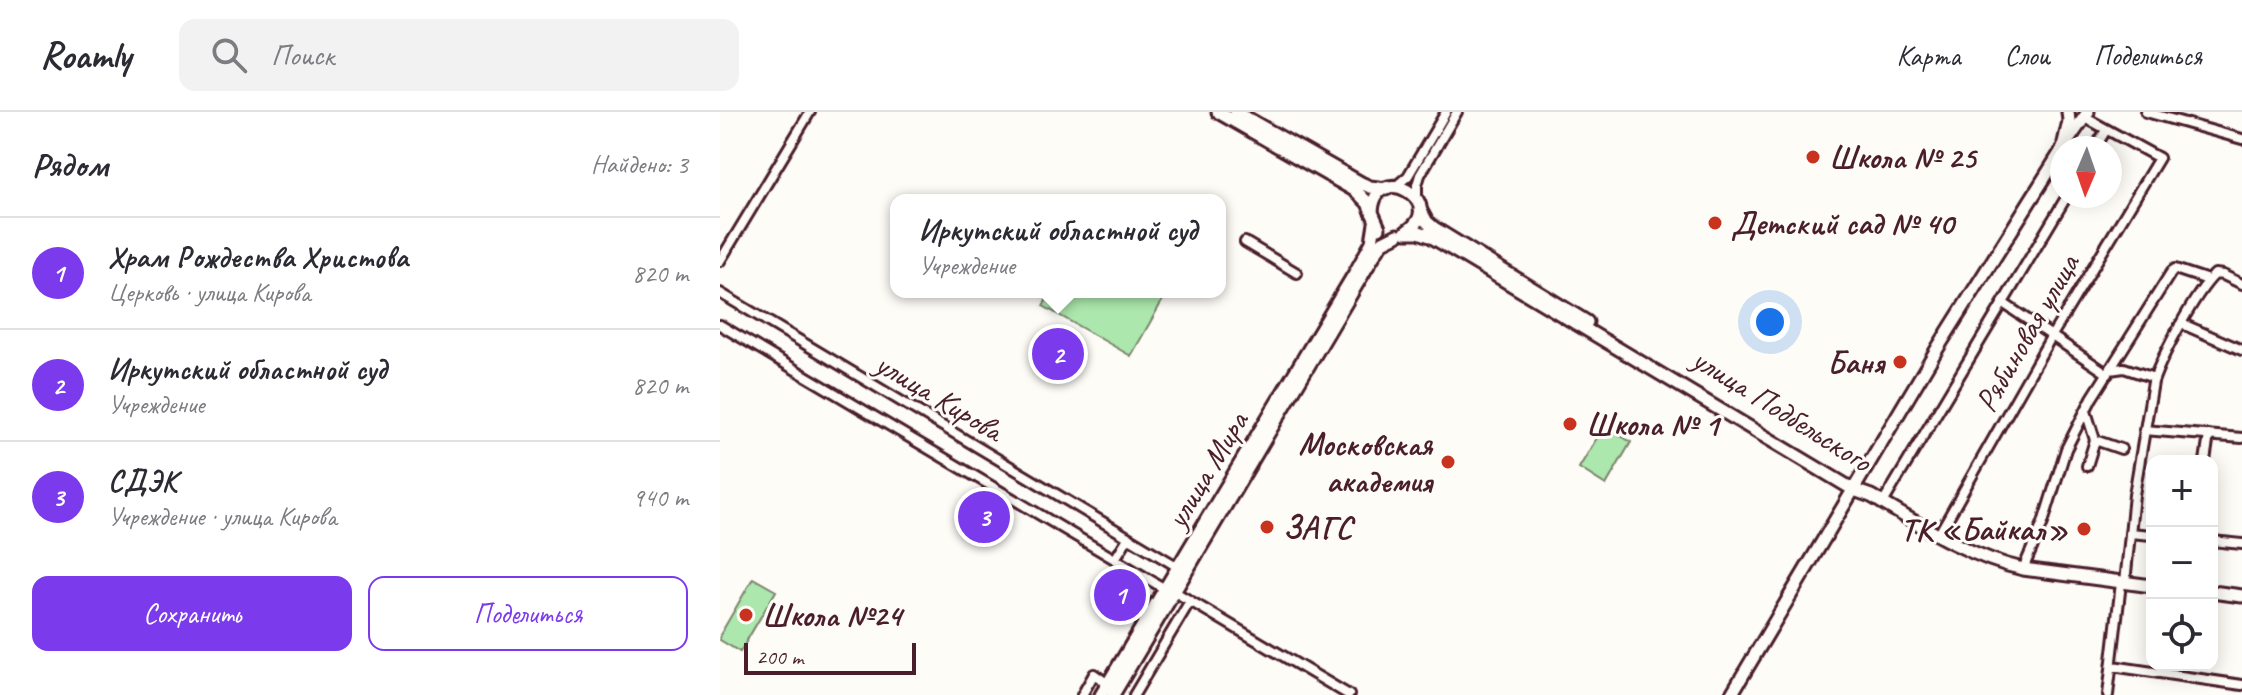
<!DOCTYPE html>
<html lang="ru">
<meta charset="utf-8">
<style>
body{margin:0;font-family:Caveat,sans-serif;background:#f2f2f3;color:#2b2b33}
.controls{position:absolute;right:24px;bottom:24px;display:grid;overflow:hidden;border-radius:16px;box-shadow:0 4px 20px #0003}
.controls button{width:72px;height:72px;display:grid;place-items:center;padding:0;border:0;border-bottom:2px solid #e1e1e2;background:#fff;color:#2b2b33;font:40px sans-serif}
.compass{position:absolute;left:1330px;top:24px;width:72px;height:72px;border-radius:50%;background:#fff;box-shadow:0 4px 20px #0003;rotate:182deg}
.scale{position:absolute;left:24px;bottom:20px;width:172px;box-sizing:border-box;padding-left:8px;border:4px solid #4a1f2b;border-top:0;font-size:22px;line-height:28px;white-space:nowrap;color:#4a1f2b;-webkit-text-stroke:6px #fdfcf7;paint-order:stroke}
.you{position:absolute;left:1050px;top:210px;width:28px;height:28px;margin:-20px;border:6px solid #fff;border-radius:50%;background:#1a73e8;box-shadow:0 0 0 12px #1a73e833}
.badge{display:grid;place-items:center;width:52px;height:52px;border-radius:50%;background:#7c3aed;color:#fff;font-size:26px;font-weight:700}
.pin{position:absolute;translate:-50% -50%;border:4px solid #fff;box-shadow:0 2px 8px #0006}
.popup{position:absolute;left:170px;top:82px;width:336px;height:104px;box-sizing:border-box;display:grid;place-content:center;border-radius:16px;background:#fff;filter:drop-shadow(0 2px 6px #0005);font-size:26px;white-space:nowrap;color:#7c7c81}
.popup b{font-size:30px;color:#2b2b33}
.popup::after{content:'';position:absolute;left:50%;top:100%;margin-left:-16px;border:16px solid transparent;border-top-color:#fff}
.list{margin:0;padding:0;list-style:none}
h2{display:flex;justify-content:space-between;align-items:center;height:104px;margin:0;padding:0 32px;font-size:34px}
h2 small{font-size:26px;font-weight:400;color:#7c7c81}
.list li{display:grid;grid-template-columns:52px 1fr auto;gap:24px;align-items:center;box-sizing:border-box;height:112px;padding:0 32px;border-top:2px solid #e1e1e2}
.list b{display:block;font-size:30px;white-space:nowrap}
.list p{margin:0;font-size:26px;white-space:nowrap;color:#7c7c81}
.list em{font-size:26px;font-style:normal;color:#7c7c81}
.actions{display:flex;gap:16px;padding:24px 32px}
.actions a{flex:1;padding:18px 0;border:2px solid #7c3aed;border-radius:16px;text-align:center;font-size:28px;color:#7c3aed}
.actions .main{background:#7c3aed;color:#fff}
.icon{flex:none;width:44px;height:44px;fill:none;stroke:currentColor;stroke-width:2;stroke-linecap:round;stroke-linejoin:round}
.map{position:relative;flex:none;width:1522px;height:583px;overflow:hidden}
header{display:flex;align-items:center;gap:48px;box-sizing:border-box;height:112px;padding:0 40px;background:#fff;border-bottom:2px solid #e1e1e2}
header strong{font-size:38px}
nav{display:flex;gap:44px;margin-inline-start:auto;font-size:28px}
.search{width:560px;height:72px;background:#f2f2f3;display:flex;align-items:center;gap:20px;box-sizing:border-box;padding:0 28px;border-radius:16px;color:#7c7c81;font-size:30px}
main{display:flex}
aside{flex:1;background:#fff}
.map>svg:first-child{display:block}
.green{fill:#ace7ad;stroke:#7b836c;stroke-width:2}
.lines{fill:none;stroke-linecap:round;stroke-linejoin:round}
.minor-casing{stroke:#4a1f2b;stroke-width:14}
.major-casing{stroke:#4a1f2b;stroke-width:17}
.minor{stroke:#fdfcf7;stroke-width:8}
.major{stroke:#fdfcf7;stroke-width:11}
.poi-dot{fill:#c8321e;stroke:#fdfcf7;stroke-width:3}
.labels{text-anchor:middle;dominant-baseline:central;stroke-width:6;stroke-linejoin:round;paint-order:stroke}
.poi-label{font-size:32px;font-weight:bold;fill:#4a1f2b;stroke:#fdfcf7;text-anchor:start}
.street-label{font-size:32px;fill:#4a1f2b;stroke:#fdfcf7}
</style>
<header>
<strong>Roamly</strong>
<div class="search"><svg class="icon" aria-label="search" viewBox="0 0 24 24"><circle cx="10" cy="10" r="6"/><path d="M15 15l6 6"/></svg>Поиск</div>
<nav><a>Карта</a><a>Слои</a><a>Поделиться</a></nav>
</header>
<main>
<aside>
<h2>Рядом<small>Найдено: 3</small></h2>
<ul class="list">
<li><span class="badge">1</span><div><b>Храм Рождества Христова</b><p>Церковь · улица Кирова</p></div><em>820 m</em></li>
<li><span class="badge">2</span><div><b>Иркутский областной суд</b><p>Учреждение</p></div><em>820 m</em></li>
<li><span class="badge">3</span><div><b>СДЭК</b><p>Учреждение · улица Кирова</p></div><em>940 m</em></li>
</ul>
<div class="actions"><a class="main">Сохранить</a><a>Поделиться</a></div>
</aside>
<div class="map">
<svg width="1522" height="583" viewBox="0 0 1522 583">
<rect width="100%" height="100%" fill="#fdfcf7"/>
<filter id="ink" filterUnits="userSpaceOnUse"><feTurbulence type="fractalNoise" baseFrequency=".0125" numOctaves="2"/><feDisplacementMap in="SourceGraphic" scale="16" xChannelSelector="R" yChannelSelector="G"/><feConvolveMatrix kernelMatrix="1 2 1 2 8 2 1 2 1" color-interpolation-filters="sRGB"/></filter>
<g filter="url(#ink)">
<path class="green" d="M331,180h108l6,4 -34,60 -88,-50z
M884,314l27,16 -25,43 -27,-17z
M33,466l23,13 -36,61 -20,-12v-5z"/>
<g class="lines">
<g class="minor-casing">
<path id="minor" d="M1426,0l96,27
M1375,36l11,-18
M675,75l13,-11 38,-64
M697,87v-14l3,-10 37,-63
M525,130l52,31
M0,149l90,-149
M0,181l458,274
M1283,191l105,71
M0,213l445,264
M1467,214l55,24
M1390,258l14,-2 30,10
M1366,299l9,29 26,9
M1424,318l98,8
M1485,349l4,-26
M1367,354l8,-26
M1163,391l184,-307
M1410,421l22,2
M1219,422l112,-197 108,-179 -75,-41
M1492,429l30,3
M395,447l13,-21
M1303,457l20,-46 23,-74 26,-51 80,-127 3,-2 33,11
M1405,471l9,-88 19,-113c9,-26 42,-89 62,-108l8,1 19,9
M455,480l174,103
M1392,554l130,19
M362,583l12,-21 14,10
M414,583l56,-94
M1388,583l13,-112"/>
</g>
<g class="major-casing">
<path id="major" d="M498,0l138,79 12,12 11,25
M516,0l125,71 9,4 16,2
M1344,31l5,-22 -1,-9
M1343,36l25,-36
M700,97l7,13 7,6 153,94
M652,101c2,-56 80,-10 34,19
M688,120h11l11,4 424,254 17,6c47,28 98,61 152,73l129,17
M1492,480l30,4
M381,583l255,-424 16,-29 3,-19
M393,583l263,-443 7,-10 14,-7
M1011,583l206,-346 125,-199"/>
</g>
<use href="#minor" class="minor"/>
<use href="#major" class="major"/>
</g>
</g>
<g class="poi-dot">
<circle cx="1093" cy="45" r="8"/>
<circle cx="995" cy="111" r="8"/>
<circle cx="1180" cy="250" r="8"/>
<circle cx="850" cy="312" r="8"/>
<circle cx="728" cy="350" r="8"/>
<circle cx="547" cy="415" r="8"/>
<circle cx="1364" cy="417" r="8"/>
<circle cx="26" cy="503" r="8"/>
</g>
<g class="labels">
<g class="poi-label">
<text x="1109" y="45">Школа № 25</text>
<text x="1011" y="111">Детский сад № 40</text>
<text x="1164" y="250" text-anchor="end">Баня</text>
<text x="866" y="312">Школа № 1</text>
<text x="712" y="332" text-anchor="end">Московская<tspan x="712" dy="37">академия</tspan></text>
<text x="563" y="415">ЗАГС</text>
<text x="1348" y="417" text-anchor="end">ТК «Байкал»</text>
<text x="42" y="503">Школа №24</text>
</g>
<g class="street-label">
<text transform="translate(1307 221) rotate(-60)">Рябиновая улица</text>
<text transform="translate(219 285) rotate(31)">улица Кирова</text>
<text transform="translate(1062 298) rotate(32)">улица Подбельского</text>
<text transform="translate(487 358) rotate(-59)">улица Мира</text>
</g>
</g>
</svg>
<div class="controls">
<button>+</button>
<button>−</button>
<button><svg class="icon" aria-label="locate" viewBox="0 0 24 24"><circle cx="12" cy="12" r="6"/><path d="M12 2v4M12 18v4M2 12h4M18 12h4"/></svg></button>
</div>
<svg class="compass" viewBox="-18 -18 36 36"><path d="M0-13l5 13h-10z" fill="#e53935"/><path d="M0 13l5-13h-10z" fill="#7c7c81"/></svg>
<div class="scale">200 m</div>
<div class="you"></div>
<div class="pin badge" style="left:400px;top:483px">1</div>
<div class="pin badge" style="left:338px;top:242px">2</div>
<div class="popup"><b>Иркутский областной суд</b>Учреждение</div>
<div class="pin badge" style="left:264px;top:405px">3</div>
</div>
</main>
